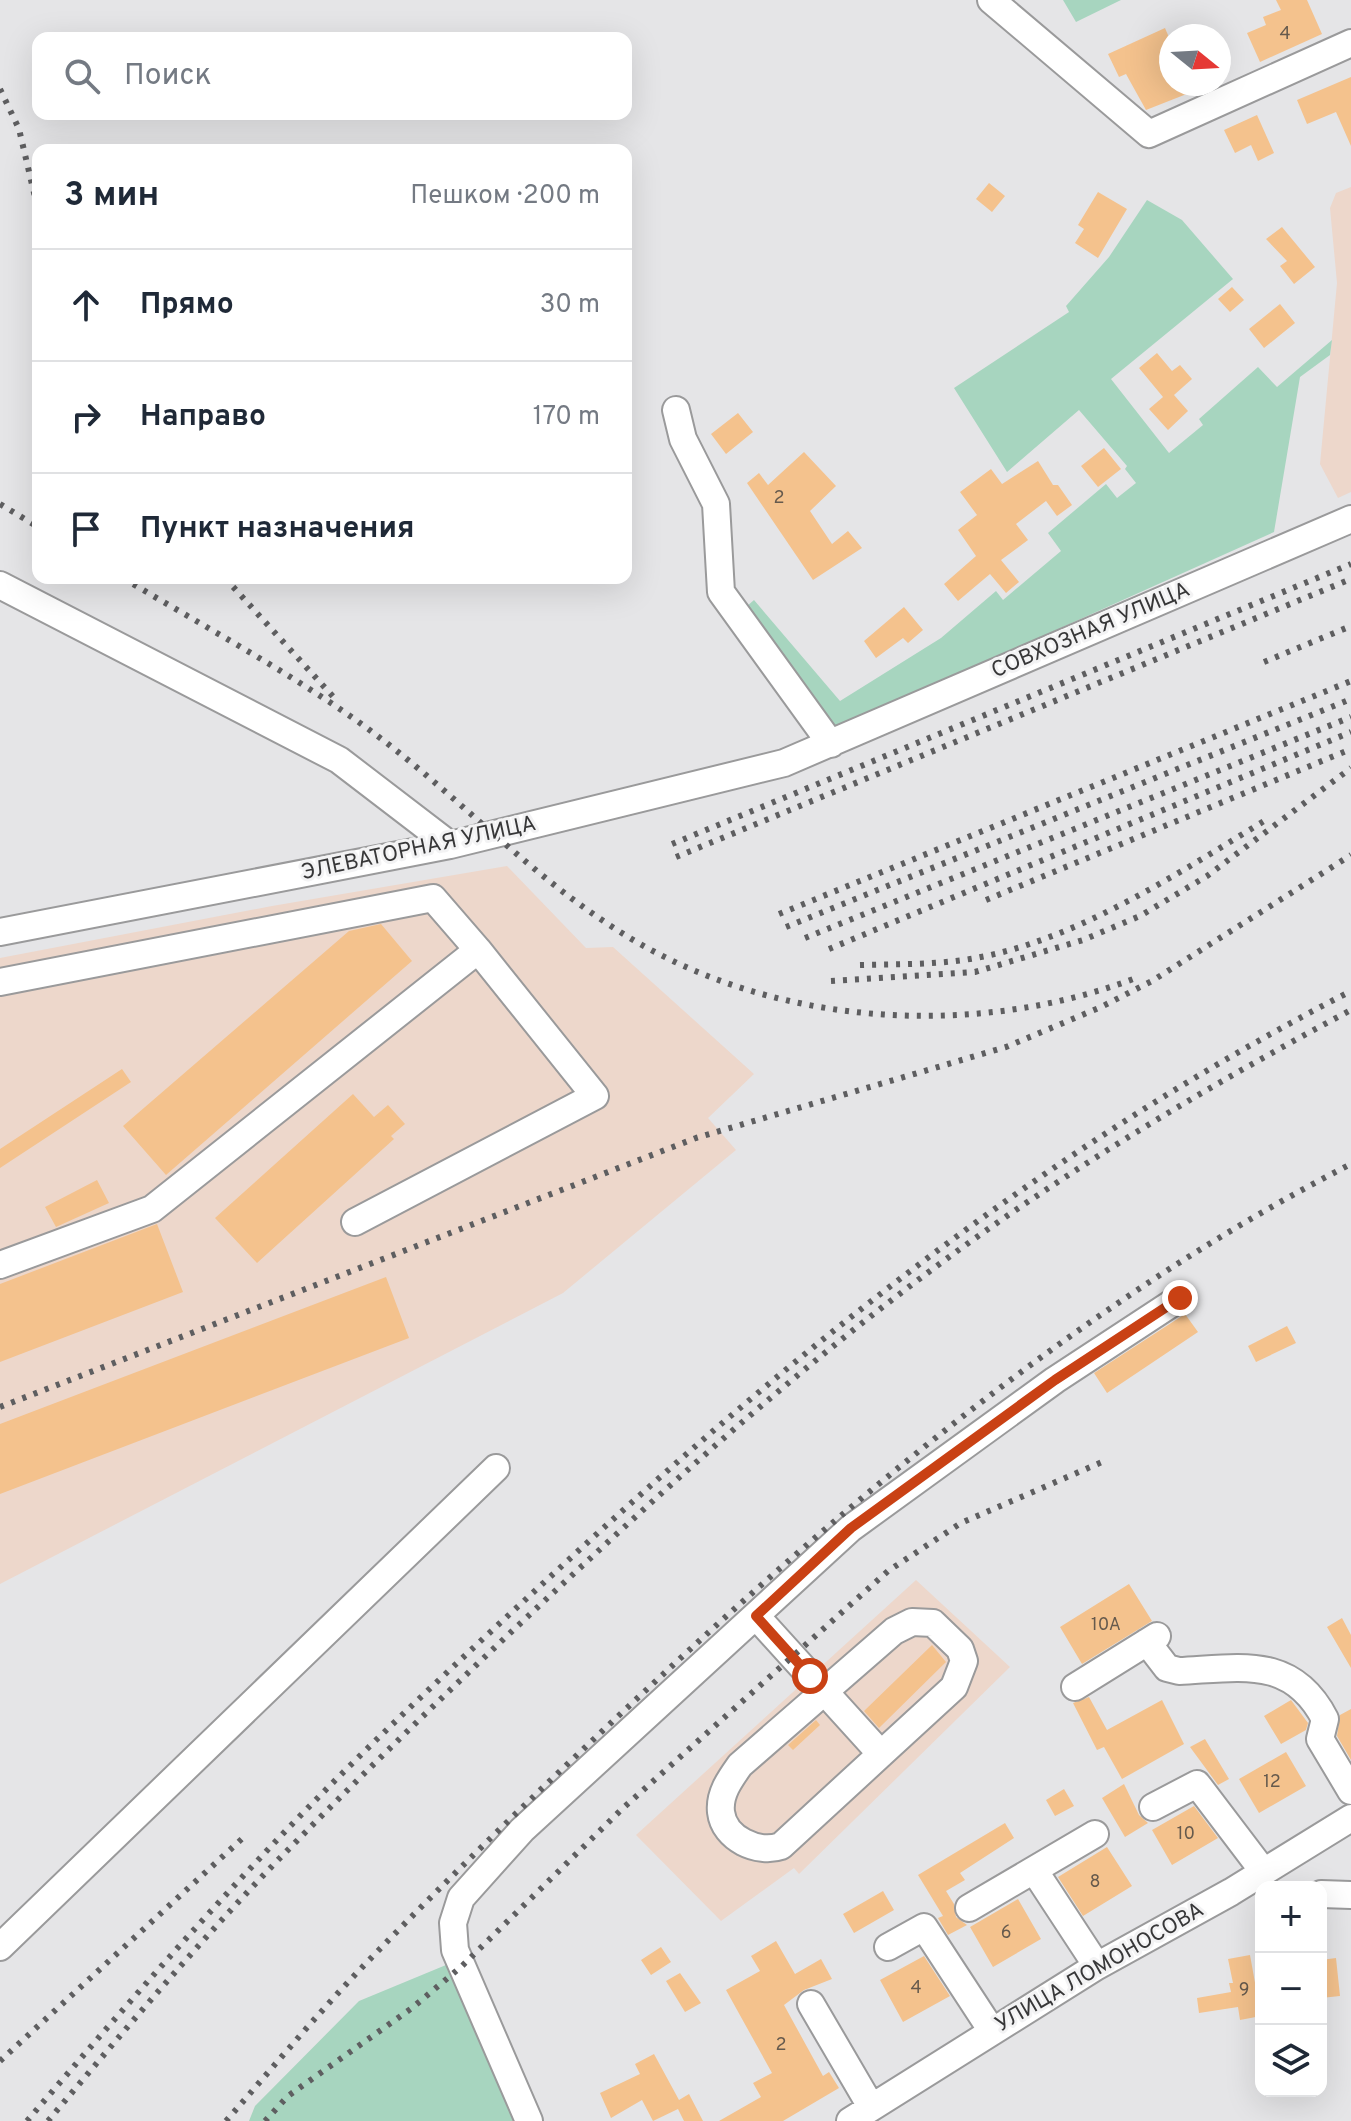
<!DOCTYPE html>
<html lang="ru">
<meta charset="utf-8">
<style>
body{margin:0;font-family:Overpass,sans-serif;background:#f6f6f7;color:#1f2937}
.controls{position:absolute;right:24px;bottom:24px;display:grid;overflow:hidden;border-radius:16px;box-shadow:0 8px 32px #0002}
.controls button{width:72px;height:72px;display:grid;place-items:center;padding:0;border:0;border-bottom:2px solid #e0e1e3;background:#fff;color:#1f2937;font:40px sans-serif}
.compass{position:absolute;left:1159px;top:24px;width:72px;height:72px;border-radius:50%;background:#fff;box-shadow:0 8px 32px #0002;rotate:108deg}
.stop{position:absolute;width:24px;height:24px;margin:-18px;border:6px solid #c94114;border-radius:50%;background:#fff}
.stop.end{background:#c94114;border-color:#fff;box-shadow:0 2px 8px #0008}
.list{margin:0;padding:0;list-style:none}
h2{display:flex;justify-content:space-between;align-items:center;height:104px;margin:0;padding:0 32px;font-size:34px}
h2 small{font-size:26px;font-weight:400;color:#747a83}
.list li{display:grid;grid-template-columns:52px 1fr auto;gap:24px;align-items:center;box-sizing:border-box;height:112px;padding:0 32px;border-top:2px solid #e0e1e3}
.list b{display:block;font-size:30px;white-space:nowrap}
.list em{font-size:26px;font-style:normal;color:#747a83}
.icon{flex:none;width:44px;height:44px;fill:none;stroke:currentColor;stroke-width:2;stroke-linecap:round;stroke-linejoin:round}
.map{position:relative;flex:none;width:1351px;height:2121px;overflow:hidden}
.search{position:absolute;background:#fff;box-shadow:0 8px 32px #0002;left:32px;top:32px;width:600px;height:88px;display:flex;align-items:center;gap:20px;box-sizing:border-box;padding:0 28px;border-radius:16px;color:#747a83;font-size:30px}
.panel{position:absolute;background:#fff;box-shadow:0 8px 32px #0002;left:32px;top:144px;width:600px;height:440px;border-radius:16px}
.map>svg:first-child{display:block}
.industrial{fill:#edd7cb}
.green{fill:#a7d5bf}
.building{fill:#f4c28d}
.lines{fill:none;stroke-linecap:round;stroke-linejoin:round}
.minor-casing{stroke:#9a9a9b;stroke-width:30}
.minor{stroke:#fff;stroke-width:26}
.rail{stroke:#5e5e60;stroke-width:6;stroke-dasharray:4 8;stroke-linecap:butt}
.route{stroke:#c94114;stroke-width:10}
.labels{text-anchor:middle;dominant-baseline:central;stroke-width:6;stroke-linejoin:round;paint-order:stroke}
.number-label{font-size:18px;fill:#665a4d}
.street-label{font-size:22px;fill:#373738;stroke:#f3f3f4}
</style>
<div class="map">
<svg width="1351" height="2121" viewBox="0 0 1351 2121">
<rect width="100%" height="100%" fill="#e5e5e7"/>
<path class="industrial" d="M1351,187v305l-13,6 -18,-34 17,-181 -7,-75 6,-15z
M507,866l79,82 27,-1 141,127 -46,44 28,32 -173,143 -563,291v-626l272,-52z
M916,1580l94,87 -211,207 -5,-6 -73,53 -85,-86z"/>
<path class="green" d="M1063,0h58l-45,22z
M1147,200l35,20 51,59 -122,100 58,74 34,-28 -4,-6 59,-52 19,20 55,-47 -2,15 -30,22 -26,155 -440,198 -88,-123 8,-7 86,101 101,-63 55,-47 7,9 58,-49 -13,-18 58,-49 11,14 19,-15 -11,-14 2,-3 -48,-56 -72,62 -53,-84 115,-76 -3,-6 43,-49z
M446,1965l75,156h-272l6,-15 104,-105z"/>
<path class="building" d="M1276,0h31l15,34 -62,28 -13,-29 19,-8 -3,-8 18,-7z
M1165,28l6,14v42h41l-66,26 -20,-36 -7,3 -11,-23z
M1351,77v69l-15,-34 -29,12 -10,-24z
M1257,115l17,38 -16,8 -7,-16 -16,8 -11,-23z
M989,183l16,13 -13,16 -16,-13z
M1098,192l29,17 -29,49 -23,-15 9,-14 -6,-4z
M1282,227l33,40 -21,17 -14,-18 7,-5 -21,-22z
M1232,287l12,13 -14,12 -12,-13z
M1280,304l15,19 -31,25 -15,-19z
M1157,353l15,18 8,-6 12,14 -18,16 14,16 -20,19 -19,-21 14,-12 -24,-29z
M738,413l15,19 -27,22 -15,-20z
M1104,448l17,21 -23,18 -17,-21z
M804,452l32,34 -26,25 22,33 16,-13 14,17 -49,32 -66,-97 12,-10 9,12z
M1038,461l15,24h5l14,20 -15,11 -11,-15 -30,23 12,16 -27,20 18,22 -13,11 -16,-19 -32,27 -14,-17 32,-28 -18,-26 19,-15 -17,-23 31,-23 11,15z
M904,607l19,23 -15,13 -5,-5 -27,20 -12,-17z
M381,924l31,37 -246,214 -43,-49 226,-195z
M122,1069l9,13 -131,86v-19z
M353,1094l21,23 14,-12 17,19 -14,12 3,3 -137,124 -42,-45z
M97,1180l12,23 -53,24 -11,-20z
M157,1224l26,68 -183,70v-78z
M386,1277l23,61 -409,156v-70z
M1185,1314l13,18 -91,61 -13,-20z
M1287,1326l9,17 -40,19 -8,-16z
M1129,1584l23,37 -70,43 -22,-37z
M1342,1618l9,17v33l-24,-41z
M932,1645l14,17 -67,66 -15,-17z
M1089,1697l18,33 55,-30 22,44 -62,35 -18,-32 -7,3 -24,-47z
M1291,1700l17,23 -2,7 -25,14 -17,-28z
M1351,1709v51l-14,-24 3,-21z
M816,1720l4,5 -27,25 -5,-5z
M1205,1739l24,40 -11,6 -28,-38z
M1286,1752l20,34 -47,27 -20,-34z
M1124,1784l15,31 9,8 -23,14 -23,-39z
M1064,1789l10,17 -19,10 -9,-16z
M1194,1806l24,32 -46,27 -20,-35z
M1005,1823l9,15 -54,35 5,7 -19,11 8,13 2,13 11,8 -19,10 -10,-17 5,-2 -25,-41z
M1107,1847l25,39 -49,30 -25,-39z
M883,1891l11,19 -40,23 -11,-19z
M1018,1899l23,40 -48,28 -23,-40z
M776,1941l19,33 26,-15 11,20 -28,11 -20,15 39,71 6,-4 10,16 -56,33h-64l42,-24 -8,-14 19,-10 -46,-83 34,-19 -9,-15z
M661,1947l10,15 -20,13 -10,-15z
M1250,1955l11,61 -21,4 -2,-13 -39,6 -2,-15 34,-6 -2,-9h4l-5,-24z
M924,1956l26,40 -47,26 -23,-42z
M1336,1958l4,38 -19,2v-38z
M680,1973l21,30 -16,9 -19,-31z
M654,2054l25,46 10,-6 14,27h-19l-6,-12 -25,12 -11,-21 -31,18 -11,-25 40,-19 -5,-10z"/>
<g class="lines">
<g class="minor-casing">
<path id="minor" d="M991,0l158,134 202,-91
M676,410l7,29 33,65 5,88 110,152
M0,585l339,175 111,85
M0,932l450,-87 334,-82 567,-244
M0,982l433,-84 45,52 -326,259 -152,56
M355,1222l240,-126 -117,-146
M756,1616l125,138 73,-67 10,-26 -4,-12 -27,-26 -21,-1 -18,9 -154,134c-10,14 -21,29 -19,47 3,27 37,42 60,34l100,-92
M1147,1642l20,26 12,3c61,-3 113,-16 146,48l-5,20 31,52
M1075,1687l82,-51
M1153,1807l44,-23 66,87
M1034,1870l63,96
M1321,1894l30,1
M969,1908l126,-74
M0,1947l496,-479
M888,1947l36,-20 68,104
M811,2004l59,101
M529,2121l-74,-171 -2,-27 8,-25 61,-68 329,-302 204,-148 125,-82
M850,2121l247,-155 134,-74 120,-74"/>
</g>
<use href="#minor" class="minor"/>
<path class="rail" d="M0,89l19,40 19,81
M0,504l38,23
M123,578c75,45 155,88 227,138 93,64 169,151 264,212 150,98 356,113 522,50
M225,578l113,124
M1264,662l87,-36
M672,844l679,-280
M676,857l675,-278
M986,900l365,-151
M779,914l572,-233
M786,927l565,-228
M805,938l546,-221
M829,949l522,-217
M860,965c37,-1 73,0 110,-6 105,-17 210,-87 299,-141
M831,981l144,-9 108,-32 57,-24 67,-40 144,-108
M0,1407l696,-269 310,-91 95,-40 51,-26 199,-126
M0,2061l245,-225
M27,2121c76,-89 153,-178 233,-263 96,-103 201,-199 304,-294 243,-224 491,-421 787,-573
M48,2121c74,-88 149,-177 229,-260 99,-101 201,-199 305,-295 125,-116 253,-228 392,-327 120,-85 247,-160 377,-229
M226,2121c49,-56 97,-114 149,-167 100,-103 205,-203 311,-301 200,-184 422,-365 665,-489
M265,2121l23,-25 124,-88 50,-42 160,-157 266,-238 73,-48 141,-61"/>
</g>
<g class="lines">
<path class="route" d="M810,1676l-54,-60 95,-88 204,-148 125,-82"/>
</g>
<g class="labels">
<g class="number-label">
<text x="1285" y="34">4</text>
<text x="779" y="498">2</text>
<text x="1106" y="1625">10А</text>
<text x="1272" y="1782">12</text>
<text x="1186" y="1834">10</text>
<text x="1095" y="1882">8</text>
<text x="1006" y="1933">6</text>
<text x="916" y="1988">4</text>
<text x="1244" y="1990">9</text>
<text x="781" y="2045">2</text>
</g>
<g class="street-label">
<text transform="translate(1091 631) rotate(-23)">СОВХОЗНАЯ УЛИЦА</text>
<text transform="translate(419 849) rotate(-12)">ЭЛЕВАТОРНАЯ УЛИЦА</text>
<text transform="translate(1100 1968) rotate(-30)">УЛИЦА ЛОМОНОСОВА</text>
</g>
</g>
</svg>
<div class="controls">
<button>+</button>
<button>−</button>
<button><svg class="icon" aria-label="layers" viewBox="0 0 24 24"><path d="M12 4l9 5-9 5-9-5zM3 14l9 5 9-5"/></svg></button>
</div>
<svg class="compass" viewBox="-18 -18 36 36"><path d="M0-13l5 13h-10z" fill="#e53935"/><path d="M0 13l5-13h-10z" fill="#747a83"/></svg>
<div class="stop" style="left:810px;top:1676px"></div>
<div class="stop end" style="left:1180px;top:1298px"></div>
<div class="search"><svg class="icon" aria-label="search" viewBox="0 0 24 24"><circle cx="10" cy="10" r="6"/><path d="M15 15l6 6"/></svg>Поиск</div>
<section class="panel">
<h2>3 мин<small>Пешком · 200 m</small></h2>
<ul class="list">
<li><svg class="icon" aria-label="ahead" viewBox="0 0 24 24"><path d="M12 20V5M6 11l6-6 6 6"/></svg><div><b>Прямо</b></div><em>30 m</em></li>
<li><svg class="icon" aria-label="right" viewBox="0 0 24 24"><path d="M7 20v-9h11M14 6l5 5-5 5"/></svg><div><b>Направо</b></div><em>170 m</em></li>
<li><svg class="icon" aria-label="arrive" viewBox="0 0 24 24"><path d="M6 21V4h12l-3 4 3 4H6"/></svg><div><b>Пункт назначения</b></div></li>
</ul>
</section>
</div>
